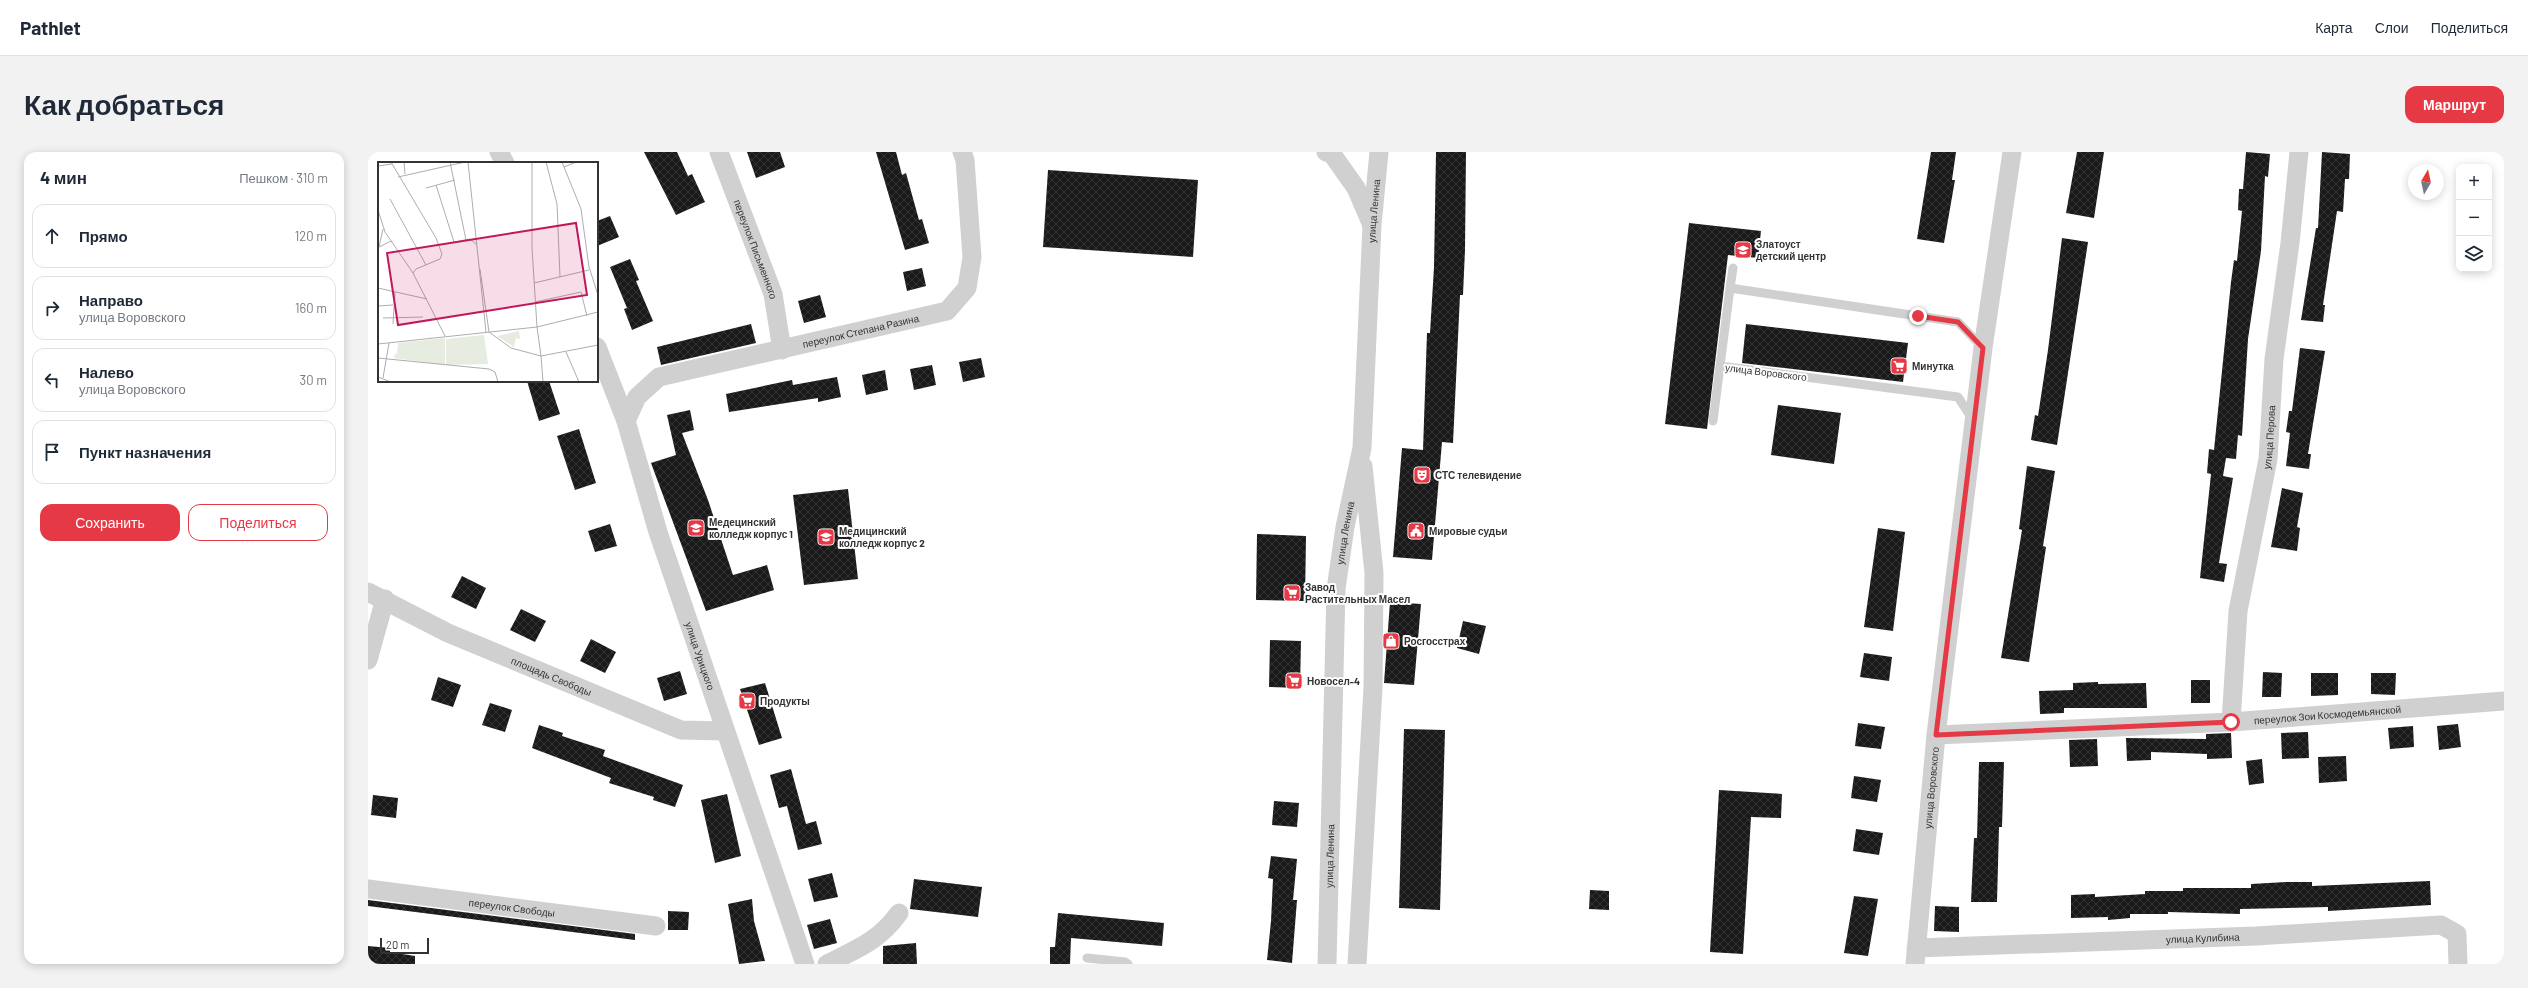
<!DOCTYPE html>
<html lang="ru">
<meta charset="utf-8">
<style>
body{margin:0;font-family:Barlow,sans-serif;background:#f2f2f3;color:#1f2937}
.controls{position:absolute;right:12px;top:12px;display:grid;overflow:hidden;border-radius:8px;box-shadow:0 2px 10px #0003}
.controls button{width:36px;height:36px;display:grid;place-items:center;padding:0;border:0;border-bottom:1px solid #e0e1e3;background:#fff;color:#1f2937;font:20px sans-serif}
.compass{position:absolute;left:2040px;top:12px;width:36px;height:36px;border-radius:50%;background:#fff;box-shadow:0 2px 10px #0003;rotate:9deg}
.scale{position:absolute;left:12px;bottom:10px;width:49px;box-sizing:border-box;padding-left:4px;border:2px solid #333;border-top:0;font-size:11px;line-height:14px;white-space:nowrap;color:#333;-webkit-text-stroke:3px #fff;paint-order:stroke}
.stop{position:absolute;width:12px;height:12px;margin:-9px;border:3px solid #e63946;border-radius:50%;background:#fff}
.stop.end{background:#e63946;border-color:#fff;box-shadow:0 1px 4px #0008}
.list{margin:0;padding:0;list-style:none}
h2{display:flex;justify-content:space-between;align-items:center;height:52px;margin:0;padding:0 16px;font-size:17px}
h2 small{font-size:13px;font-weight:400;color:#747a83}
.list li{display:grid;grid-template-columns:26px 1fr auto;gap:12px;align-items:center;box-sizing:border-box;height:64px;margin:0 8px 8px;padding:0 8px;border:1px solid #e0e1e3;border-radius:12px}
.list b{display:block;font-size:15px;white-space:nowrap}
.list p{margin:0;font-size:13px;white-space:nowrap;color:#747a83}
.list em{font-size:13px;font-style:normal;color:#747a83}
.actions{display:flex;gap:8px;padding:12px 16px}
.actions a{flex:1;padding:9px 0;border:1px solid #e63946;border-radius:12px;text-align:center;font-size:14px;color:#e63946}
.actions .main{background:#e63946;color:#fff}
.icon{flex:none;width:22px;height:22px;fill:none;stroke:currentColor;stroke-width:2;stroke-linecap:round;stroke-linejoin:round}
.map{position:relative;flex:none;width:2136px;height:812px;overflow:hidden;border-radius:12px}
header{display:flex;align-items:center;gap:24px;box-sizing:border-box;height:56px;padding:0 20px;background:#fff;border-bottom:1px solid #e0e1e3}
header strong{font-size:19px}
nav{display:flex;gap:22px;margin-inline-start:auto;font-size:14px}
.intro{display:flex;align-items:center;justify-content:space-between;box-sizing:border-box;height:96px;padding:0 24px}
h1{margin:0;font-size:28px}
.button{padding:10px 18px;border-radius:12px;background:#e63946;color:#fff;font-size:14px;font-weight:700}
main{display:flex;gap:24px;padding:0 24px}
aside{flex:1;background:#fff;border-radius:12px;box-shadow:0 2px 10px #0003}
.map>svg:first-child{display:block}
.building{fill:url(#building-cross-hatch)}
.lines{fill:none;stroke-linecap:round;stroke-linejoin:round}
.service{stroke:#d0d0d0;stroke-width:9}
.minor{stroke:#d0d0d0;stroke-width:19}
.route{stroke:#e63946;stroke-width:5}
.labels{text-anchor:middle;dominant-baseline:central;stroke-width:4;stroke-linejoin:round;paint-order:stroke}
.street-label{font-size:10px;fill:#333;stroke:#fff}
.poi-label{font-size:10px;font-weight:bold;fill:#333;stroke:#fff;text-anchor:start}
.inset-road{fill:none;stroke:#adadad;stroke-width:1}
.view{fill:#c2185b;fill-opacity:0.15;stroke:#c2185b;stroke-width:2}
.inset-edge{fill:none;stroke:#333;stroke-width:2}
</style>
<header>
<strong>Pathlet</strong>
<nav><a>Карта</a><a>Слои</a><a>Поделиться</a></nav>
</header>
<div class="intro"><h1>Как добраться</h1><a class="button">Маршрут</a></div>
<main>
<aside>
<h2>4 мин<small>Пешком · 310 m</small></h2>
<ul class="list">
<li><svg class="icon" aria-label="ahead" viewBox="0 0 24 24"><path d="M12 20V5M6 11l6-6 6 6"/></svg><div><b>Прямо</b></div><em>120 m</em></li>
<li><svg class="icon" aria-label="right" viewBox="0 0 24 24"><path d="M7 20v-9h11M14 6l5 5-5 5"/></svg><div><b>Направо</b><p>улица Воровского</p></div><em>160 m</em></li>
<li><svg class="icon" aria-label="left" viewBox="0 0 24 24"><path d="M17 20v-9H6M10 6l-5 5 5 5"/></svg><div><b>Налево</b><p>улица Воровского</p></div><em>30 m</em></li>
<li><svg class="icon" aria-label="arrive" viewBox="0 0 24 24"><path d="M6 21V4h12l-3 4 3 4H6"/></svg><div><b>Пункт назначения</b></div></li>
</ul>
<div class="actions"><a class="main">Сохранить</a><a>Поделиться</a></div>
</aside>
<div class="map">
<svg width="2136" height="812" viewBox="0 0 2136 812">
<defs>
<pattern id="building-cross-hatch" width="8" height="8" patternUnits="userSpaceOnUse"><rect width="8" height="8" fill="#1a1a1a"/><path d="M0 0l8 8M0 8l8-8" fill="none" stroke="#333"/></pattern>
</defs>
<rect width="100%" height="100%" fill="#fff"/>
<path class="building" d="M276,0h33l11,24 4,-2 13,28 -29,13z
M379,0h33l5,15 -29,11z
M508,0h20l6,23 4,-2 13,47 3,-1 7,24 -24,7z
M1068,0h30l-1,98 -2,45h-3l-7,148 -11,-1 -10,118 -39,-3 9,-109 21,2 4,-117h3l4,-66z
M1563,0h25l-4,28h3l-11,63 -27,-4z
M1709,0h27l-10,66 -28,-5z
M1878,0l24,2 -2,23 -3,-1 -4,75 -13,88 -6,97 -4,-1 -2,24 -10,-1 -3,18 10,2 -14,85 8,1 -3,18 -24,-4 11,-104 -4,-1 2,-24 5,1 17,-168 3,-22 3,1 5,-50 -4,-1 1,-21h4z
M1954,0l28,2 -1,25h-4l-2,33 -6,-1 -14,94h2l-2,17 -22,-2 15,-92h2z
M680,18l150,10 -5,77 -150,-10z
M242,64l9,21 -22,9v-25z
M1321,71l72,8 -3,27 -30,-3 -21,174 -42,-5z
M1694,86l26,4 -31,203 -26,-5 4,-25 3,1 10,-66z
M262,107l9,21 -3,1 17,40 -21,9 -8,-21 3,-1 -17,-41z
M554,116l4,18 -19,5 -4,-19z
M452,143l6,22 -22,6 -6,-22z
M383,172l5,19 -95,22 -4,-18z
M1378,172l162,19 -5,39 -161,-19z
M1932,196l25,3 -17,103h3l-2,15 -23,-3 4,-33 -4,-1 3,-21h3z
M613,206l4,19 -22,5 -4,-20z
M564,213l4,20 -22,5 -4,-21z
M517,218l3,20 -22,5 -4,-20z
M469,225l4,20 -23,5v-4l-89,14 -3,-18 66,-14 1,5z
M159,229h22l11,33 -21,7z
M1410,253l63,8 -7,51 -63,-9z
M322,258l4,20 -12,3 26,67 25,75 34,-10 7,25 -68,21 -55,-148 25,-8 -9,-40z
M211,277l17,54 -21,7 -18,-54z
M1659,314l28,5 -12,75 3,1 -17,115 -28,-4 21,-128 -3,-1z
M1914,336l21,5 -6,34 3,1 -3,23 -26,-4z
M480,337l10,90 -54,6 -11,-90z
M242,372l7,22 -22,6 -7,-21z
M1510,376l27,4 -12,99 -29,-4z
M889,382l49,2 -1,65 -49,-1z
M94,424l24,12 -10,21 -25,-12z
M1022,450l31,2 -7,81 -30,-2z
M153,457l25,12 -11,21 -25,-12z
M1095,469l23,5 -7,28 -22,-6z
M223,487l25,13 -11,21 -25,-12z
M902,488l31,1 -1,47 -31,-1z
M1496,501l28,4 -3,24 -29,-4z
M312,519l7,23 -23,7 -7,-23z
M1895,520l19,1 -1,24h-19z
M1943,521h27v22l-27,1z
M2003,521h25l-1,22 -24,-1z
M70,525l23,8 -8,22 -22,-7z
M1823,528h19v23h-19z
M1730,530v2l48,-1 1,25h-83v5l-24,1 -1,-23 34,-1v-7z
M397,531l17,55 -23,7 -19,-56z
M122,551l22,7 -7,22 -23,-7z
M1490,571l27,4 -4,22 -26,-3z
M2090,572l3,23 -22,3 -2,-24z
M171,573l24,8 -1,3 43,14 -2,6 80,29 -8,22 -22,-7 1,-3 -45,-14 2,-5 -79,-30z
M2045,574l1,21 -24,2 -2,-21z
M1036,577l41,1 -5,180 -41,-2z
M1940,580l1,26 -27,1 -1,-26z
M1863,581l1,25 -25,1v-5l-56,-2v8l-24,1 -1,-23 80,1v-5z
M1729,587l1,27 -28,1 -1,-27z
M1978,604l1,25 -28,2 -1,-26z
M1894,607l2,24 -15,2 -3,-24z
M1611,610h25l-2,65h-3l-2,75h-26l3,-64h3z
M423,617l15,55 10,-3 6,23 -24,6 -11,-44 -8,2 -9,-33z
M1486,624l27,4 -4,22 -26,-4z
M1351,638l63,4 -1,24 -30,-1 -8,137 -33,-2z
M359,642l14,62 -26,7 -14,-63z
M5,643l25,3 -2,20 -25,-3z
M906,649l25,2 -2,24 -25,-2z
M1488,677l27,4 -4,22 -26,-4z
M903,704l26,3 -4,41h4l-5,63 -25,-3 4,-39 2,-42 -5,-1z
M464,721l6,24 -24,5 -6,-23z
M546,727l68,8 -4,30 -68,-8z
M2062,729l1,24 -103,6v-4l-88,2v5l-72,-2v2h-38v4l-22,2v-3l-37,1v-23l24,-1v3l50,-3v-3h38v-3h68v-4l35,-2h26v4z
M1222,738l19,1v19l-20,-1z
M1486,744l24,3 -10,57 -24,-3z
M384,747l2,22 11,40 -26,3 -11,-60z
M0,748l267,34v6l-267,-34z
M1567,754l24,1v25l-25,-1z
M300,759l21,1 -1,18h-20z
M690,761l106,10 -2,23 -91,-8 -1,26h-20v-17h5z
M462,767l7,24 -23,6 -7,-24z
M548,791l1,21h-34v-18z
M0,794l22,2v4l25,4v8h-47z"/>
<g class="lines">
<path class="service" d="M1362,136l3,-20
M1605,268l-15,-23 -238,-31 10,-78 228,34 25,26
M1345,269l7,-55
M719,806l38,4 3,2"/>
<g class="minor">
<path d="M131,0l6,11"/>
<path id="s1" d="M351,0l54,142 9,56"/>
<path d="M958,0l6,2 24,34 15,35"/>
<path id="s2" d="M229,195l29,74 32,111 147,432"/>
<path id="s3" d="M258,269l11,-24 22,-20 288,-66 20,-23 5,-31 -7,-97 -3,-8"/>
<path id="s4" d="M0,440l80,41 233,97 44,1"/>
<path d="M0,508l17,-61"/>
<path id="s5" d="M1863,570l7,-111 30,-152 6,-100 16,-116 9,-91"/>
<path id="s6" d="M1568,583l295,-13 273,-21"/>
<path id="s7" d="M0,737l288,37"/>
<path id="s8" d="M1548,796l340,-12 185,-11 16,9 1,30"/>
<path d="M459,812c30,-15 52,-23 72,-51"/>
<path id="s9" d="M959,812l9,-375 9,-62 17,-79 10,-223 7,-73"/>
<path d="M989,812l16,-276 1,-115 -11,-107"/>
<path id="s10" d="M1547,812l21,-229 47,-387 29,-196"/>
</g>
</g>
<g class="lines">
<path class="route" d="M1550,164l40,6 25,26 -47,387 295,-13"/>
</g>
<defs>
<g id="school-square" transform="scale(0.9)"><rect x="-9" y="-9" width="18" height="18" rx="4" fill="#e63946" stroke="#fff"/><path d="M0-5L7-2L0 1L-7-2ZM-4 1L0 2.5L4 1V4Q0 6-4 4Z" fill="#fff"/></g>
<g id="supermarket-square" transform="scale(0.9)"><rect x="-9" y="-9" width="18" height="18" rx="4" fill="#e63946" stroke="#fff"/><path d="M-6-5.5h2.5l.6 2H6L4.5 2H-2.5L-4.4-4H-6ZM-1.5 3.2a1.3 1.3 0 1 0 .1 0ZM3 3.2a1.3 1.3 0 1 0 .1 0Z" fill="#fff"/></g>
<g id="theatre-square" transform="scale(0.9)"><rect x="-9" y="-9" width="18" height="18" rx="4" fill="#e63946" stroke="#fff"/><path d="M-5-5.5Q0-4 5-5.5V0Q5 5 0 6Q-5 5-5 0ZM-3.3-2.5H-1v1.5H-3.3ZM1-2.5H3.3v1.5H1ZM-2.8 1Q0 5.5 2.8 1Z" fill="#fff"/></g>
<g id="university-square" transform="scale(0.9)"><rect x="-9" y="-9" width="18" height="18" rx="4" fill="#e63946" stroke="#fff"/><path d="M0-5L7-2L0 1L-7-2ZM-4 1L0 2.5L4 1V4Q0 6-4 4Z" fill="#fff"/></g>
<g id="civic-square" transform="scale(0.9)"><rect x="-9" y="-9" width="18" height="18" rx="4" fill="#e63946" stroke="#fff"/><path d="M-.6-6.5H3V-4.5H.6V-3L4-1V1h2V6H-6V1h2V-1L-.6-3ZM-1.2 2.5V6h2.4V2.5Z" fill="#fff"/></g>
<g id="shop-square" transform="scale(0.9)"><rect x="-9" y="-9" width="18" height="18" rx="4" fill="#e63946" stroke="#fff"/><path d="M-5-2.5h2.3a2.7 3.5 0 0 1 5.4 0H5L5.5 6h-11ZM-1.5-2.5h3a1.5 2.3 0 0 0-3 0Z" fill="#fff"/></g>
</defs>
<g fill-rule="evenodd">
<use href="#school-square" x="1375" y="98"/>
<use href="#supermarket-square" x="1531" y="214"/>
<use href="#theatre-square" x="1054" y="323"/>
<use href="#university-square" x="328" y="376"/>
<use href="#civic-square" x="1048" y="379"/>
<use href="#university-square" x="458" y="385"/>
<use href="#supermarket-square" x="924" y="441"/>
<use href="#shop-square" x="1023" y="489"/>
<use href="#supermarket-square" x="926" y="529"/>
<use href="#supermarket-square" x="379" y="549"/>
</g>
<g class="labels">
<g class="street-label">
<text stroke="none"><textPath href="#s9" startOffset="756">улица Ленина</textPath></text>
<text stroke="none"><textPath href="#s1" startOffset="104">переулок Письменного</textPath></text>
<text stroke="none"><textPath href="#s3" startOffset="263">переулок Степана Разина</textPath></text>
<text transform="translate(1398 220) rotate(7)">улица Воровского</text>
<text stroke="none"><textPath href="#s5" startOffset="288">улица Перова</textPath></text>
<text stroke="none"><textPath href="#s9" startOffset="432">улица Ленина</textPath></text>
<text stroke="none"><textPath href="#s2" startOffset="326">улица Урицкого</textPath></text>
<text stroke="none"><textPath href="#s4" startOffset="202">площадь Свободы</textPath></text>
<text stroke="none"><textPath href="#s6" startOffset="392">переулок Зои Космодемьянской</textPath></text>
<text stroke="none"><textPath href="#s10" startOffset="177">улица Воровского</textPath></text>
<text stroke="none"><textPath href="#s9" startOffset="108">улица Ленина</textPath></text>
<text stroke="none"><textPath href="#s7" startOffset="145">переулок Свободы</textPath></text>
<text stroke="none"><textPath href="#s8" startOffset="287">улица Кулибина</textPath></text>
</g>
<g class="poi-label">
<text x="1388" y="92">Златоуст<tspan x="1388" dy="12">детский центр</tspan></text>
<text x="1544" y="214">Минутка</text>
<text x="1067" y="323">СТС телевидение</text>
<text x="341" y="370">Медецинский<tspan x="341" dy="12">колледж корпус 1</tspan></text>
<text x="471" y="379">Медицинский<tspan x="471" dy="12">колледж корпус 2</tspan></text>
<text x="1061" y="379">Мировые судьи</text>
<text x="937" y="435">Завод<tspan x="937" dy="12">Растительных Масел</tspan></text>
<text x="1036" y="489">Росгосстрах</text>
<text x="939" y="529">Новосел-4</text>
<text x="392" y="549">Продукты</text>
</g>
</g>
<g transform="translate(10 10)">
<rect width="220" height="220" fill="#fff"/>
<path d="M67,176v27l-51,-7 1,-4h2l1,-11z" fill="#e6ecdf"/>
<path d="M141,169l1,8 -4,-1 -2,9 -17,-11zM106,173l4,29 -42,1v-26z" fill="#e6ecdf"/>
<path class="inset-road" d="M13,0l45,76 6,16 -2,5 -24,10 -3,4M26,0l1,12M72,0l16,78M90,0l18,170M154,0v86l5,79 61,-15M168,0l11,42 3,73M184,0l19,47 8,58 9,28M0,4l14,-2M186,5l12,-5M20,15l67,-15M58,23l18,57M48,26l29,-8M12,37l36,66M0,48l7,22 28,41 32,63M62,83l30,-6 7,6M1,85l4,-18M1,85l12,-6M102,107l9,63M156,121l55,-13M0,126l49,11M157,140l46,-10 6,24M0,144l15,-1M5,156l40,-1M15,162l2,-32M111,170l22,16 30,8 57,-11M0,182l159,-17 4,29M188,190l13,30M163,194l2,26M0,196l111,11 6,3 3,10M0,215l13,5M5,216l6,-35"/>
<path class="view" d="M198,61l11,72 -189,30 -11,-72z"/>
<rect width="220" height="220" class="inset-edge"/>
</g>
</svg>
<div class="controls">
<button>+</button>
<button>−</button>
<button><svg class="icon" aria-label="layers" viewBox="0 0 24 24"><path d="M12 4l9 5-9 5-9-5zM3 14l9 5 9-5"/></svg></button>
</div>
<svg class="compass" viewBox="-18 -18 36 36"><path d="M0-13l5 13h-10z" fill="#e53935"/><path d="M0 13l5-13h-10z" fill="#747a83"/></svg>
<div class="scale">20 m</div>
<div class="stop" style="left:1863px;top:570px"></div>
<div class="stop end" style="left:1550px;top:164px"></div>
</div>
</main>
